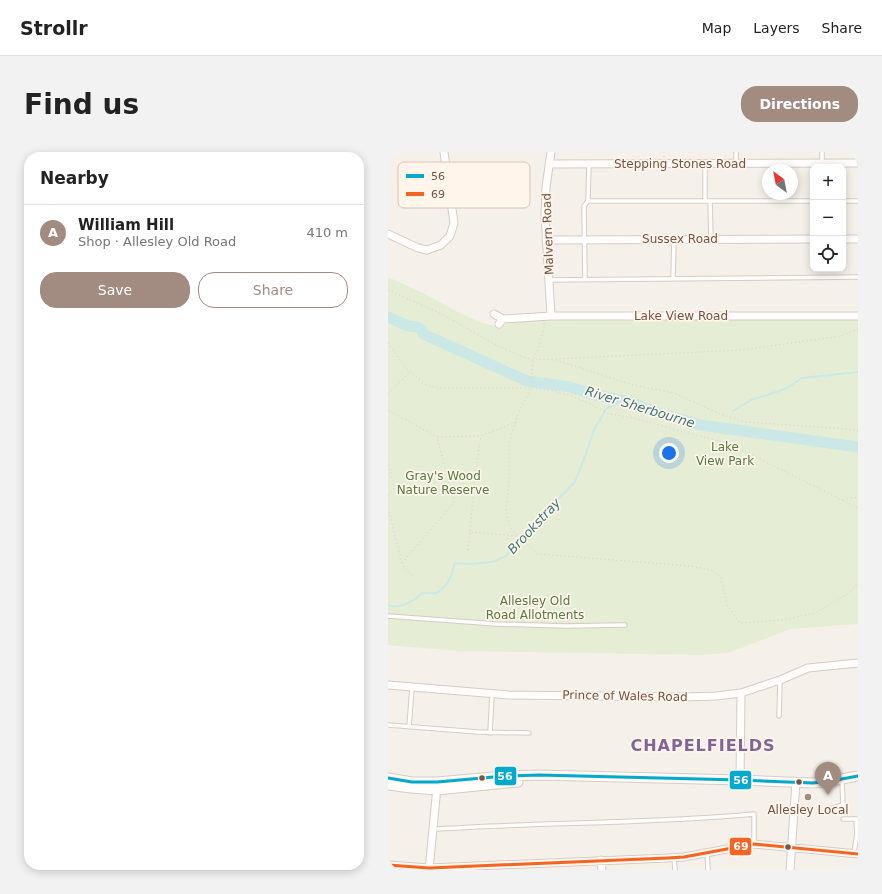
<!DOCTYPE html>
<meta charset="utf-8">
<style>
body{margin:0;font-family:"DejaVu Sans",sans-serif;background:#f2f2f2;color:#222}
.controls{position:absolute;right:12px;top:12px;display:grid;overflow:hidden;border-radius:8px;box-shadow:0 2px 10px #0003}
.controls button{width:36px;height:36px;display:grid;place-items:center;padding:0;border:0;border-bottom:1px solid #e0e0e0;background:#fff;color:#222;font:20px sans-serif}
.compass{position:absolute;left:374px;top:12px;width:36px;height:36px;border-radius:50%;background:#fff;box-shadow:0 2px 10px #0003;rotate:328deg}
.you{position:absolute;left:281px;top:301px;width:14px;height:14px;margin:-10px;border:3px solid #fff;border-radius:50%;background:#1a73e8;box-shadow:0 0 0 6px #1a73e833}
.badge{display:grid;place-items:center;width:26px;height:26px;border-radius:50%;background:#a28b81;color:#fff;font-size:13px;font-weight:700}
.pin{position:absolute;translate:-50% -33px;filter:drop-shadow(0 1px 2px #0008)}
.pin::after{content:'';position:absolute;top:21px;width:14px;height:12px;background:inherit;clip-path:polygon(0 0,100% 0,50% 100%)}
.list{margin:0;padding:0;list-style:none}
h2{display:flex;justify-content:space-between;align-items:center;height:52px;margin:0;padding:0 16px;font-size:17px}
h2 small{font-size:13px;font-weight:400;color:#767676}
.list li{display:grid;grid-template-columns:26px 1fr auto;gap:12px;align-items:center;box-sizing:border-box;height:56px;padding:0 16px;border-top:1px solid #e0e0e0}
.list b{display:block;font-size:15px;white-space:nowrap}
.list p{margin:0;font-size:13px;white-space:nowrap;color:#767676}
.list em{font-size:13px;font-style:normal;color:#767676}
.actions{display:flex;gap:8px;padding:12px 16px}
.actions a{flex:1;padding:9px 0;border:1px solid #a28b81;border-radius:16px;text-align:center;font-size:14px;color:#a28b81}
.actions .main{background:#a28b81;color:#fff}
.icon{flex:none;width:22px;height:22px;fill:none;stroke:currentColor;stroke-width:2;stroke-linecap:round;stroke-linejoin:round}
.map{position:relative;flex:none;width:470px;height:718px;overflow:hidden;border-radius:16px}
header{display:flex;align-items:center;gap:24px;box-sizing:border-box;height:56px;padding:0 20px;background:#fff;border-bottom:1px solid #e0e0e0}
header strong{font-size:19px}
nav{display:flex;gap:22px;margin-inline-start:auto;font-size:14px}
.intro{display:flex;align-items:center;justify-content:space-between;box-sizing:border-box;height:96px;padding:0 24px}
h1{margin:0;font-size:28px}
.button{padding:10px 18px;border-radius:16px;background:#a28b81;color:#fff;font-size:14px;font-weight:700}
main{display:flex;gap:24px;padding:0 24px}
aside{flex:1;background:#fff;border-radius:16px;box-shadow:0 2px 10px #0003}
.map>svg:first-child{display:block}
.green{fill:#e5edd4}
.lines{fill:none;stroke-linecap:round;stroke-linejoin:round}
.stream{stroke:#cbe8e7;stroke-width:2}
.river{stroke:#cbe8e7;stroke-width:11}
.lane-casing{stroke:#d5ccc6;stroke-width:5.5}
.street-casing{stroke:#d5ccc6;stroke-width:9}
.secondary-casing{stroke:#d6ccc6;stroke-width:11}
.path{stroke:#dad0cd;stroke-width:1;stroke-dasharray:1 3;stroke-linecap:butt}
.lane{stroke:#fefdfc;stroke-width:3.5}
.street{stroke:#fefdfc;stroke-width:7}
.secondary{stroke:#fefdfc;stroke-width:9}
.bus-1-casing{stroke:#fff5ea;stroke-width:6}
.bus-2-casing{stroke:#fff5ea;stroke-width:6}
.bus-1{stroke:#00a9ce;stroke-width:3}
.bus-2{stroke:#f26522;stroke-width:3}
.bus-dot{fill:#755449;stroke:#fff5ea;stroke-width:1.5}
.poi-dot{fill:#a28b81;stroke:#fff5ea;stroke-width:1.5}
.labels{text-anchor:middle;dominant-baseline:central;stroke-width:3.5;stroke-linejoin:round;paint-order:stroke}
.street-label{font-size:12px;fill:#755449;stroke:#fff5ea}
.park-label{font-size:12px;fill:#587b42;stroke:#fff5ea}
.poi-label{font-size:12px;fill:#755449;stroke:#fff5ea}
.water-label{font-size:13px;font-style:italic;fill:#3d777b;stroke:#fff5ea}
.district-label{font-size:16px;font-weight:bold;letter-spacing:1px;fill:#826598;stroke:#fff5ea}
.key{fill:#fff5ea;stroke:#d6c5ba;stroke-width:1}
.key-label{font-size:11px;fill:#755449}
.line-badge{stroke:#fff5ea;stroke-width:1.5}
.badge-label{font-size:11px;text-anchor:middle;font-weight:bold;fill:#fff}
</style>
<header>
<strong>Strollr</strong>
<nav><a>Map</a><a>Layers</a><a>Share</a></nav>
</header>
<div class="intro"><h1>Find us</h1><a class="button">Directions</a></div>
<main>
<aside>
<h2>Nearby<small></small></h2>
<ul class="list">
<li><span class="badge">A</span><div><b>William Hill</b><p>Shop · Allesley Old Road</p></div><em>410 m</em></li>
</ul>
<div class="actions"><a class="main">Save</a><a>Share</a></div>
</aside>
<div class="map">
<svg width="470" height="718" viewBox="0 0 470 718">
<rect width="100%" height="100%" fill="#f6f0ea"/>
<path class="green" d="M0,125c12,6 25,11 37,17 24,13 50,30 78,33l5,-4 9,-2 341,-2v305l-67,5 -63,24 -27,2 -242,-4 -71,-6z"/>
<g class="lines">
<path class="stream" d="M345,259l18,-11 34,-11 17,-11 56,-6
M0,453c8,4 20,-1 27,-6 3,-2 5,-5 8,-6 7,-1 11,3 18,-3 7,-6 12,-16 13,-25l2,-2 13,1 23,-2 14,-6 22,-26 47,-48 9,-23 10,-29 13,-22 15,-7"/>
<path class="river" d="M0,165l20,9 9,1 5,3 1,4 104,47 43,6 21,7 43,9 20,9 34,9 12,4 158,22"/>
<g class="lane-casing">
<path id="lane" d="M348,0v11
M434,0v11
M317,11v38
M200,49h225
M322,49l1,38
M455,49h15
M197,127l-1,-73 4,-5 1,-37
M285,127l1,-39
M161,128l309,-3
M0,464l108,8 69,2 60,-1
M391,564l1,-36
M0,573l90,7 51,1
M21,575l3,-40
M102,581l2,-39
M442,657l13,-4 -1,-25
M455,667h15
M50,677c105,-7 211,-5 316,-15v30
M319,701l1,17
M466,701l3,-19 -1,-15
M286,705l1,13"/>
</g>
<g class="street-casing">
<path id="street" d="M163,0l-5,35 -1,28 6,101
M161,12l309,-1
M0,82l30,14 9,2 14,-5 9,-9 4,-13 -10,-71
M455,87h15
M158,88l267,-1
M106,162l9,5 -4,5
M115,167l48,-3h307
M0,533l121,10 174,2 33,-1 25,-3 39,-13 28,-12 50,-5
M352,632l1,-91
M213,708l1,10
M0,713l41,3 239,-10 16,-1 70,-13 104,10
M41,718l8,-83
M402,718l6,-88"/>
</g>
<g class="secondary-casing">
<path id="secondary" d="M0,626l24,4h25l68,-6 34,-1 201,5 73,3 18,-2 27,-5
M0,633l23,3 26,2 81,-8"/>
</g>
<path class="path" d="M276,0v5
M0,138c20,9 40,17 59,27 28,15 55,34 86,43l209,-10 99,-14 17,-7
M156,171v5l-6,22 -5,10 -2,28 18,2 20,5 17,7 24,12 19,3 101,27 128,64
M0,191l18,25 20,17 12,3h93l-13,26 -9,30v38l-3,28 3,15 8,11 21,18 151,12 22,4 10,7 6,28 13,18 42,-3 33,-7 33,-19 10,-11
M168,208l77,25 41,8 46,21 25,8 102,7 11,2
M0,242l22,-22
M0,258l49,27 44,-1
M128,270l-35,14 -6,39 -5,57 46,4
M0,309l6,27 -6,8
M60,325l27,-2
M455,348l15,-3
M0,356l14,55 3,7 7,5
M80,398l2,-17
M14,411l52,-60 -1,-5 -16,-61"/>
<use href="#lane" class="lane"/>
<use href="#street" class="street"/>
<use href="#secondary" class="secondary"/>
<g class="bus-1-casing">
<path id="bus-1" d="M0,626l24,4h25l68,-6 34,-1 201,5 73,3 18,-2 27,-5"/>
</g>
<g class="bus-2-casing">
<path id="bus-2" d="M0,713l41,3 239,-10 16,-1 70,-13 104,10"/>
</g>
<use href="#bus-1" class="bus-1"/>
<use href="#bus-2" class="bus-2"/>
</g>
<g class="bus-dot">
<circle cx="94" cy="626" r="3.5"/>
<circle cx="411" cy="630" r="3.5"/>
<circle cx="400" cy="695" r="3.5"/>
</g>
<circle class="poi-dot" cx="420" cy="645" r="4"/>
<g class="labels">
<g class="street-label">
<text x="292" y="12">Stepping Stones Road</text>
<text transform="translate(160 82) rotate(-92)">Malvern Road</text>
<text x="292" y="87">Sussex Road</text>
<text x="293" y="164">Lake View Road</text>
<text transform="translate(237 544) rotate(1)">Prince of Wales Road</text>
</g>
<g class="park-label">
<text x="337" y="295">Lake<tspan x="337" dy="14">View Park</tspan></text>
<text x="55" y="324">Gray's Wood<tspan x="55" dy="14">Nature Reserve</tspan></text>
<text x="147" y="449">Allesley Old<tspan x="147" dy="14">Road Allotments</tspan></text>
</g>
<g class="poi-label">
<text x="420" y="658">Allesley Local</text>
</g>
<g class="water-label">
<text transform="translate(252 255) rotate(17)">River Sherbourne</text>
<text transform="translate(146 374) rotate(-47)">Brookstray</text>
</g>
<g class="district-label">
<text x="315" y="593">CHAPELFIELDS</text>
</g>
</g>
<rect x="10" y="10" width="132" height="46" rx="6" class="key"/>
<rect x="18" y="22" width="18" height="4" fill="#00a9ce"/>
<rect x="18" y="40" width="18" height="4" fill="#f26522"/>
<g class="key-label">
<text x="43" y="28">56</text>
<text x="43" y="46">69</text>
</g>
<g class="line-badge">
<rect x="106" y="614" width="23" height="20" rx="4" fill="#00a9ce"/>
<rect x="341" y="618" width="23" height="20" rx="4" fill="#00a9ce"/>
<rect x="341" y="685" width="23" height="19" rx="4" fill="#f26522"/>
</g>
<g class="badge-label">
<text x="117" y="628">56</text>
<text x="353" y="632">56</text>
<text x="353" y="698">69</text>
</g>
</svg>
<div class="controls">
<button>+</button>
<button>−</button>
<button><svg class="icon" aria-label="locate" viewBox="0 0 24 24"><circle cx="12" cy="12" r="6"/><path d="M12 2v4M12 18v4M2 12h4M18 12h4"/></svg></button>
</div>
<svg class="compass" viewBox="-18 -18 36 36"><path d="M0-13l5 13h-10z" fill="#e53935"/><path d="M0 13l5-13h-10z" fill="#767676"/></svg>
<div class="you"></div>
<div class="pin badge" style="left:440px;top:643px">A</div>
</div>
</main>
